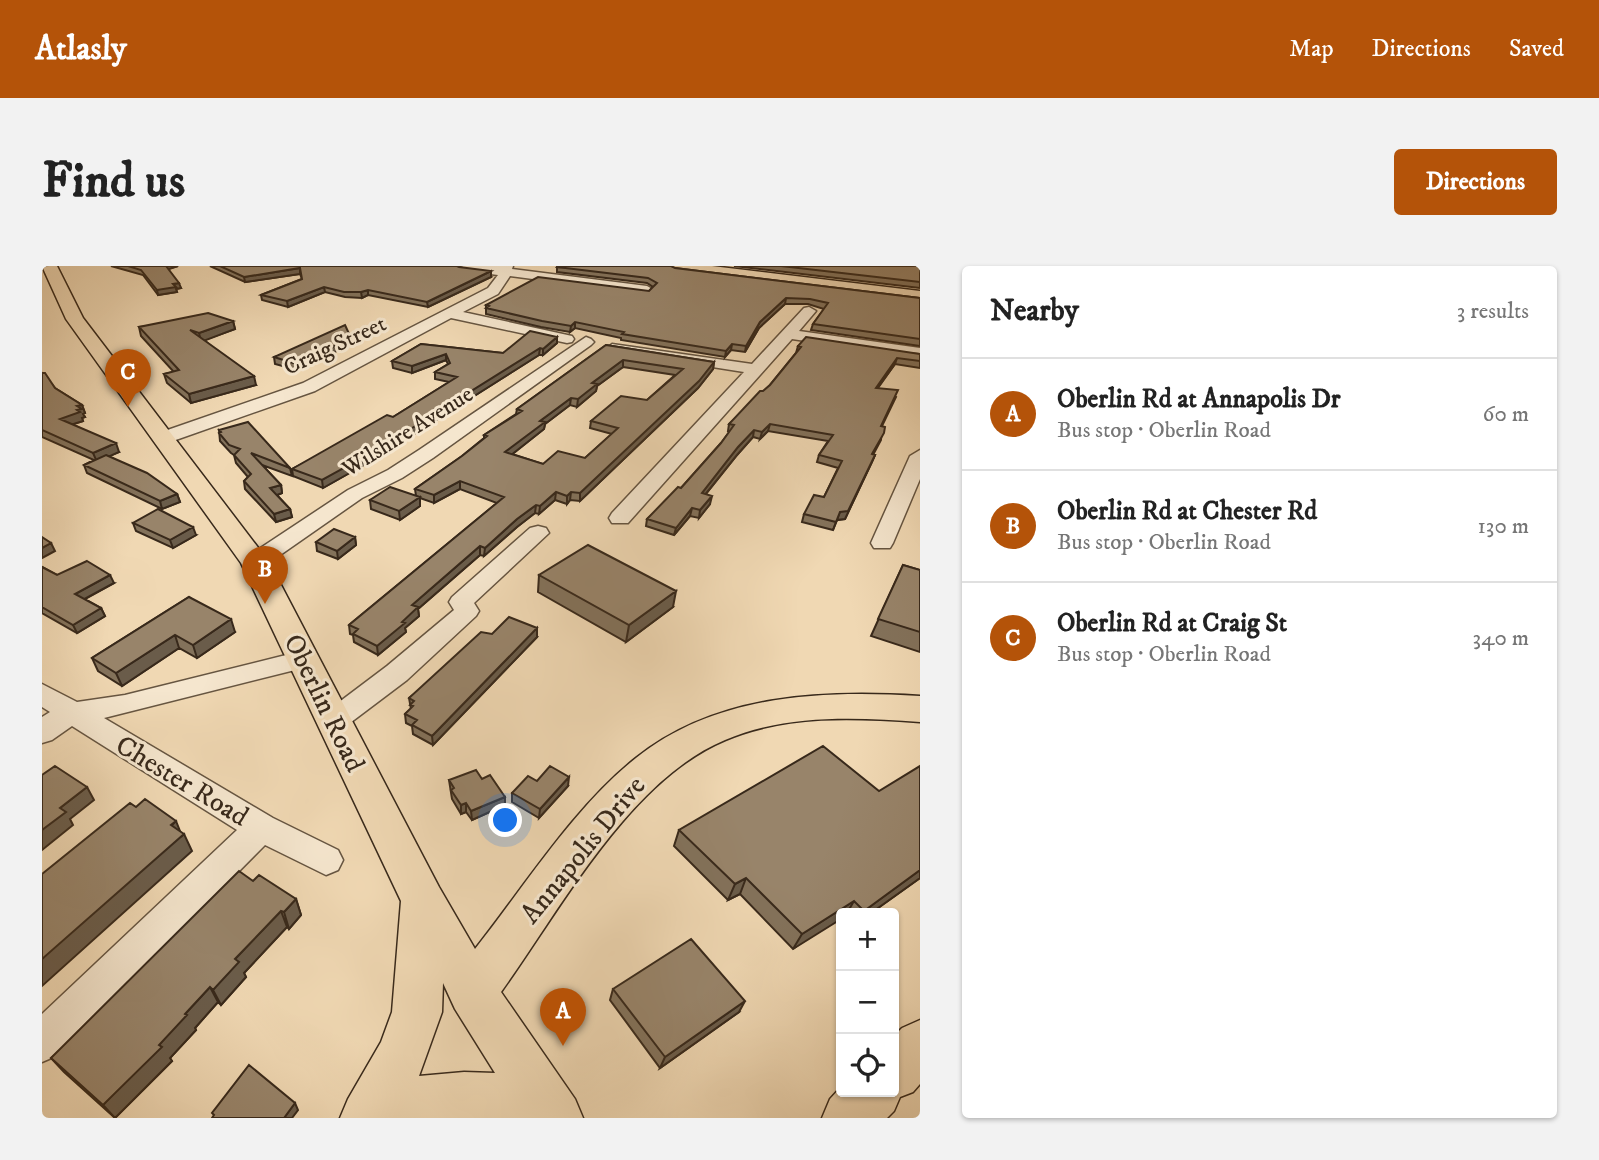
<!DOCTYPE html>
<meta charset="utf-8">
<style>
body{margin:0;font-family:"IM FELL DW Pica",serif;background:#f2f2f2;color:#222}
.controls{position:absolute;right:21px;bottom:21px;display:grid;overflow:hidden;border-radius:7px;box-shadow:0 2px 5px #0004}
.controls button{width:63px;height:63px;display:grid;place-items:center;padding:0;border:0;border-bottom:2px solid #e0e0e0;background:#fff;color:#222;font:35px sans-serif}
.you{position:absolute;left:464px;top:555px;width:24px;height:24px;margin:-18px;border:5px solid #fff;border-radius:50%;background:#1a73e8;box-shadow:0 0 0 10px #1a73e833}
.badge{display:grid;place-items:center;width:46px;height:46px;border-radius:50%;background:#b45309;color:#fff;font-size:23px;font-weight:700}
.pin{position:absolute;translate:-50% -58px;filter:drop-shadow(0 2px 4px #0008)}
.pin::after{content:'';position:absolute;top:37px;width:24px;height:21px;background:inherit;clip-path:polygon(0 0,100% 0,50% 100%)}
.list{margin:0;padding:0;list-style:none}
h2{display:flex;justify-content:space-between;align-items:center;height:91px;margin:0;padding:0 28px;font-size:30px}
h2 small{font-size:23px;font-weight:400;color:#767676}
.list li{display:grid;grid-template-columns:46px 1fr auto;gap:21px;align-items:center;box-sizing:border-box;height:112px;padding:0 28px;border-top:2px solid #e0e0e0}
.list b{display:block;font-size:26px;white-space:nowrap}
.list p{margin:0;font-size:23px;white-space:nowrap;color:#767676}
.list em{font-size:23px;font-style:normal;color:#767676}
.icon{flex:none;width:38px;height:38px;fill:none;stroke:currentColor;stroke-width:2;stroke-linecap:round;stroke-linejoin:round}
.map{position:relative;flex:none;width:878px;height:852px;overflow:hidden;border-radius:7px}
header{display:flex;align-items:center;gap:42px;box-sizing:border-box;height:98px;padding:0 35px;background:#b45309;color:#fff}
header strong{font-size:33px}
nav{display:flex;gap:38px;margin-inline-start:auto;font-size:24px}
.intro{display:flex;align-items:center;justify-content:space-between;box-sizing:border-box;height:168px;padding:0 42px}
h1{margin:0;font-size:49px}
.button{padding:18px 32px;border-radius:7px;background:#b45309;color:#fff;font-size:24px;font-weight:700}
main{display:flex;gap:42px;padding:0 42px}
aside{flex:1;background:#fff;border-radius:7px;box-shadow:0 2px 5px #0004}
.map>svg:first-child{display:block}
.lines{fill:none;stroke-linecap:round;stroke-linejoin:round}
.minor-casing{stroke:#665541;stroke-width:3}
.major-casing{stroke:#38291b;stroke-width:3}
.minor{fill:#f5e6ce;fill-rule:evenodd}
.major{fill:#f0d8b3;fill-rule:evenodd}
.wall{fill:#83725b;stroke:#38291b;stroke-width:2;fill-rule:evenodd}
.shaded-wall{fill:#6a5c4a;stroke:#38291b;stroke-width:2}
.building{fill:#98846a;stroke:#38291b;stroke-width:2;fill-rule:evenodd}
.labels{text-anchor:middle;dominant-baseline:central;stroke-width:6;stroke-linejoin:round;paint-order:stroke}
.far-street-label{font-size:23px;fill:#38291b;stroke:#f5e6ce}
.street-label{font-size:28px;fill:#38291b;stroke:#f5e6ce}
</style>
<header>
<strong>Atlasly</strong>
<nav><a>Map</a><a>Directions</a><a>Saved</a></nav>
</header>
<div class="intro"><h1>Find us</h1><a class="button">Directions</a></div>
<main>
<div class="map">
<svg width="878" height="852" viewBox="0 0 878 852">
<rect width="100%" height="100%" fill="#f0d8b3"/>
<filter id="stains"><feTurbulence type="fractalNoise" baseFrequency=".00286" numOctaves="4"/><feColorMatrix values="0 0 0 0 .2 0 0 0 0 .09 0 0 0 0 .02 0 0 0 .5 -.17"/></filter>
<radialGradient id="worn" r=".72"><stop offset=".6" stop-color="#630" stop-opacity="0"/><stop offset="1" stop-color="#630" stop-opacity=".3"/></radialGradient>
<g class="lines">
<g class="minor-casing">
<path id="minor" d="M411,0h60l-1,3 135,17 7,4 -7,4 -137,-18 -12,18 -35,18 109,24 2,3 -2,3 -5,1 -116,-25 -136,73 -145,51 -7,2 -9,-6 2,-4 147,-51 185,-95 10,-13 -39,-5z
M767,41l7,4 -17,20 121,17v10l-128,-19 -164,184h-16l-3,-5 3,-5 132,-141 -127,-20 -5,-2 -3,-3 3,-3 140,20 52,-56z
M544,71l5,2 3,3 -3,3 -158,113 -31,20 -40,20 -99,69h-16l-4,-5 4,-5 101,-67 40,-20 31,-20z
M878,184v29l-27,64 -3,5h-16l-3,-5 39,-87z
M496,260l8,2 3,5 -75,70 5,8 -3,5 -69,64 -65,49 -10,4 -10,-4 -5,-7 5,-7 65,-49 67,-56 -5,-8 3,-5 78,-69z
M260,385l9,3 4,6 -4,6 -207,52 169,100 65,32 5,10 -5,10 -12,5 -61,-30 -209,211 -14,6v-48l195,-184 -165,-104 -20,14 -10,3v-26l8,-5 -8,-5v-23l35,18 48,-7z"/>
</g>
<g class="major-casing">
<path id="major" d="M0,0h15l26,52 186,244 170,325 36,62c49,-62 100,-143 161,-191 80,-64 186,-68 284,-62v26c-65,-5 -134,-8 -195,18 -96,40 -165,170 -224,252l74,107 8,19h-243l8,-19 33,-57 11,-30 9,-111 -160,-338 -175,-244zM401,717l12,26 40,64 -31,-1 -45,4 23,-64z
M624,0h46l208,25v10l-246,-30z
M878,754v64l-7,8 -13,5 -6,14 -7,7h-65l8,-19 11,-12v5h53v-56l8,-8z"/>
</g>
<use href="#minor" class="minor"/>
<use href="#major" class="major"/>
</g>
<path class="wall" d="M69,0h67l-10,3 13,19 -5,1 1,3 -19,3 -15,-20z
M168,0h247l34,11 -63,30 -60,-12 -6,3 -17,-1 -20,-5 -37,15 -26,-7 -1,-5 41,-16 -2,-5 -55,8z
M692,0h186v22z
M515,1l118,1 245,30v48l-109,-16 2,-6 11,-15 -16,-5h-23l-26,24 -14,24 -14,-2 -6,7 -104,-17v-2l-46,-10 -5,4 -29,-5 -55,-13v-9l163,-14 4,-4 -6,-4 -90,-11z
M191,55l2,8 -31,11 52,45 -65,18 -24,-20 -3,-9 10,-2 -33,-36 -2,-9z
M515,71v6l-14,12h-4l-161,102 -55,31 -30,-12 -1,-7 101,-52 56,-35 -14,-3v-7l13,-8 -2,-4 -34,13 -19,-5 -1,-7 29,-17 82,9z
M309,72v6l-54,26 -22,-6 -1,-7z
M564,79l108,17 -1,7 -15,19 -118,113 -10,-1 -3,4 -12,-4 -16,14 -4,-1 -18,14 -33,29 -4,-1 -62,54 1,7 -14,12 1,4 -28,23 -24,-13 -1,-7 -3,-1 -1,-9 148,-122 -37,-14 -26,14 -14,-5v8l-20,14 -29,-11 -1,-9 46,-4 -1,-7 47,-33 22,-18v-3l32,-21 1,-5zM581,101l52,8 -28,25 -56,21 -1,7 22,6 -27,24 -42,6 -31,-10 32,-25 1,-5 25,-19 7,2 19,-16 1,-5z
M756,80l122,8v14l-25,-4 -17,24 18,9 -14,29 -1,14 -8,15h2l-3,7 -27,57 -8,1 -4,10 -31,-8 2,-8 20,-17 14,-29 -21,-6 2,-7 9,-14 -60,-10 -8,8 -7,-2 -16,18 -31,39 4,10 -11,14 -9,-2 -16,19 -28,-9 1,-7 34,-31 40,-45 9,-12h-2l1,-7 41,-39 26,-32z
M0,107l13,15 27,17 3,8 -2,1 2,3 -3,1 1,3 -10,3 46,28 -10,4 68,38 3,8 -18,7 -75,-36 -3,-8 10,-5 -52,-23z
M177,164l71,38 2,8 -30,-11 19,20 1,8 -5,2 13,14 2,8 -16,5 -31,-33 -1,-8 4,-4 -12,-14 -2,-8 -3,-2 -11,-12z
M91,257l63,12 -23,13 -37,-17z
M313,271l1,8 -18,14 -21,-8 -1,-9z
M861,299l17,5v82l-49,-16z
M0,301l15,8 57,8 -29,16 16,9 4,8 -28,17 -35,-20z
M497,309l134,32 -47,35 -88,-50z
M147,331l46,35 -38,26 -18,-10 -57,38 -24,-15 -6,-13z
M450,368l45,3 -104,108 -20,-11 -1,-8 -6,-3 -1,-9 6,-5 -2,-11z
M440,513l23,18v8l-33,15 -6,-8 -5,2 -9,-15 -3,-19z
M495,515l31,5 -29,32 -27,-16v-9z
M637,564l241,48 -49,35h-30l-48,36 -53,-55 -12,6 -54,-54z
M211,615l43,18 5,16 -12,14 -2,-2 -43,46 2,4 -25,28 -3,-3 -23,26 1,2 -26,28 2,3 -57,57 -51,-46 -13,-14z
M571,723l126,23 -79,56 -50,-68z"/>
<path class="shaded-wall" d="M123,0h13l-12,4z
M258,2v6l-55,8 -1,-5z
M449,5v6l-63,30 -1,-5z
M137,17l2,5 -5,1 1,3 -19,3 -1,-5 16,-6z
M282,21l1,5 -37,15 -1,-6z
M326,24v5l-6,3 -1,-6z
M744,32l-1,6 -26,24 -14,24 1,-6 14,-24z
M191,55l2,8 -34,13 -2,-9z
M533,56v6l-5,4 1,-6z
M515,71v6l-14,12v-6z
M309,72v6l-54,26 -1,-6z
M690,78l-1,6 -6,7 1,-6z
M498,82l-1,7 -161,102 -55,31 -1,-8z
M404,88v6l-34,13v-7z
M855,92l-2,6 -22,30 3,-6z
M581,94v7l-26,19 -1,5 -19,16 1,-8 14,-16z
M672,96l-1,7 -15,19 -118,113v-8z
M212,110l2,9 -65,18 -2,-9z
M529,132l-1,7 -25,19 -1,5 -39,31v-8l35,-31z
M40,139l3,8 -2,1 2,3 -3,1 1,3 -19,6 -4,-8 17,-13z
M728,158l-2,7 -8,8 2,-7z
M712,164l-1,7 -16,18 -37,46 2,-8 36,-46z
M74,177l3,9 -22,10 -4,-9z
M833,189l-30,64 -8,1 -4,10 7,-18z
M418,215v8l-26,14v-8z
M239,219l1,8 -10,4 -2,-9z
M514,226l-1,8 -16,14 1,-8z
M529,226l-1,8 -3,4v-8z
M135,228l3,8 -18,7 -2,-8z
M670,230l-2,8 -11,14 1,-8z
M378,231v9l-20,14 -1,-9z
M494,239l-1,8 -18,14 -33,29 1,-8 32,-29z
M650,242l-2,8 -16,19 2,-7z
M248,243l2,8 -16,5 -2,-8z
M151,261l3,8 -23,13 -3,-8z
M313,271l1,8 -18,14 -1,-8z
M9,277l4,8 -13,7v-10z
M438,280v9l-62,54 1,7 -14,12 1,4 -28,23 -1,-9 35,-41z
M68,309l4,8 -35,19 -4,-8z
M634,325l-3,16 -47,35 3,-17z
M59,342l4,8 -28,17 -4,-8z
M189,353l4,13 -38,26 -4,-13z
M495,362v9l-104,108 -1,-9z
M133,369l4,13 -57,38 -6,-13z
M527,511l-1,9 -29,32 1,-9z
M45,521l7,13 -24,19 3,6 -31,25v-20l18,-22z
M463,531v8l-33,15 -1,-9z
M424,537v9l-5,2v-9z
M134,555l6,15 2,-2 8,17 -150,135v-27z
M878,604v8l-49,35h-9l2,-2z
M704,612l-6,16 -12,6 7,-16z
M254,633l5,16 -12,14 -5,-17z
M812,635l-7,12h-6v6l-48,30 9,-15z
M239,645l6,16 -43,46 2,4 -25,28 -8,-15 22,-31z
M168,721l8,15 -23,26 1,2 -26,28 2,3 -57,57 -12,-13 56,-60 26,-31z
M703,735l-6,11 -79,56 5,-11z
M253,837l3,7 -6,8h-8z"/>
<path class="building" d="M86,0h38l13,17 -6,1 3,3 -19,3 -16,-20z
M178,0h237l2,1 32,4 -64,31 -59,-12 -7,2h-17l-20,-5 -37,14 -26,-6 41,-16 -2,-11 -56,9z
M516,0h113l4,2 245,30v41l-107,-15 15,-21 -18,-4 -24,-1 -26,24 -14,24 -14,-2 -6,7 -104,-17 2,-2 -49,-10 -4,4 -29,-5 -56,-13 3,-2 -3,-1 52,-28 111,14 8,-8 -9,-5 -91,-11z
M739,0h139v16z
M166,47l25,8 -34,12 -9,-3 64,46 -65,18 -25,-20 15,-4 -40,-43z
M303,59l6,13 -55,26 -22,-7z
M488,65l27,6 -14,12 -3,-1 -163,102 -55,30 -30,-11 95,-54 6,2 64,-40 -22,-5 15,-9 -4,-9 -34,12 -20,-5 29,-17 82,9z
M764,71l114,17v7l-23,-3 -21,30 22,2 -17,36 4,1 -1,6 -12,21 3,1 -27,56 -8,1 -4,10 -32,-8 10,-19 10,2 18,-36 -23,-6 14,-20 -63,-11 -8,8 -8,-2 -16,17 -36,46 10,3 -12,14 -8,-2 -16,20 -29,-9 31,-32 3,1 40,-45 13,-18 -5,-1 31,-33h3l7,-6 31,-38 -3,-1z
M564,79l108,17 -15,19 -119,112 -9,-1 -4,4 -11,-4 -16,14 -4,-1 -19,14 -32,29 -5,-2 -68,59 6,2 -16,15 3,1 -28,23 -24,-12 5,-5 -9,-4 155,-128 -44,-16 -26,14 -19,-6 47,-33 25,-20 -3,-1 38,-24 -5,-2zM581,94l60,9 -36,31 -26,-4 -30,25 27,7 -33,30 -27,-7 -15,13 -38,-12 40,-30 -5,-1 31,-23 7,1 19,-15 -5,-1z
M0,107h3l10,15 27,17 -5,1 5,3 -5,1 3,2 -20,7 56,24 -23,10 -51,-23z
M206,156l42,46 -39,-15 30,32 -11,3 20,21 -16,5 -30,-33 7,-7 -17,-19 6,-6 -11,-4 -10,-12 2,-1 -2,-2z
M64,189l41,18 30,21 -17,7 -76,-36z
M348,221l30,10 -21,14 -29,-11z
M116,243l35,18 -23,13 -37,-17z
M292,263l21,8 -18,14 -21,-9z
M0,271l9,6 -9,5z
M546,279l88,46 -47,34 -90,-50z
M45,295l23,14 -35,19 26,14 -28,17 -31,-18v-40l15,8z
M861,299l17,5v62l-42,-13z
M147,331l42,22 -38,26 -18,-10 -59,38 -24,-15z
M467,351l28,11 -105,108 -20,-11 5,-5 -12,-6 8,-8 -3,-1 4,-4 -5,-3 72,-66 11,2z
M781,480l56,45 41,-25v104l-56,41 -10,-10 -52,33 -56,-56 -11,6 -56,-54z
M13,500l32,21 -27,21 6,4 -24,18v-55z
M508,500l19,11 -29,32 -28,-16 16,-17 9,5z
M434,504l6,9 8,-4 15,22 -34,14 -5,-8 -5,2 -10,-15 3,-2 -5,-8z
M103,533l31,22 -5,4 13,9 -142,125v-85l88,-71 6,4z
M197,605l14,10 6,-6 37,24 -12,13 -3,-1 -46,48 4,3 -26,28 -3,-3 -25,27 2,1 -28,30 3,2 -59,58 -52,-47z
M649,673l54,62 -80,56 -52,-68z
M207,799l46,38 -11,15h-72l2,-3 -2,-2z"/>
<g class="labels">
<g class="far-street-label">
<text transform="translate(293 80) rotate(-25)">Craig Street</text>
<text transform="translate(366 166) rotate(-32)">Wilshire Avenue</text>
</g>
<g class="street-label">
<text transform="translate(282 437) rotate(64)">Oberlin Road</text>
<text transform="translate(140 515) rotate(31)">Chester Road</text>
<text transform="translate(541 584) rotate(-51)">Annapolis Drive</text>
</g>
</g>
<rect width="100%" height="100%" filter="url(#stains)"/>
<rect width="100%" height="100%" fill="url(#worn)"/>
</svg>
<div class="controls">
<button>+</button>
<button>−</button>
<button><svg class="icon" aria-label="locate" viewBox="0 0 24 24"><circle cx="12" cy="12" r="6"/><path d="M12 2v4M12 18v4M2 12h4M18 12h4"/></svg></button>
</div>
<div class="you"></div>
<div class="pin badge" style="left:521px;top:780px">A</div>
<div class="pin badge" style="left:223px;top:338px">B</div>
<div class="pin badge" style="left:86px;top:141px">C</div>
</div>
<aside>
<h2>Nearby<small>3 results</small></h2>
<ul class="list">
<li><span class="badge">A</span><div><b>Oberlin Rd at Annapolis Dr</b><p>Bus stop · Oberlin Road</p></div><em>60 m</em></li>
<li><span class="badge">B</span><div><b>Oberlin Rd at Chester Rd</b><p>Bus stop · Oberlin Road</p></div><em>130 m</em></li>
<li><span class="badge">C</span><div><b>Oberlin Rd at Craig St</b><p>Bus stop · Oberlin Road</p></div><em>340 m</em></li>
</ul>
</aside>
</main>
